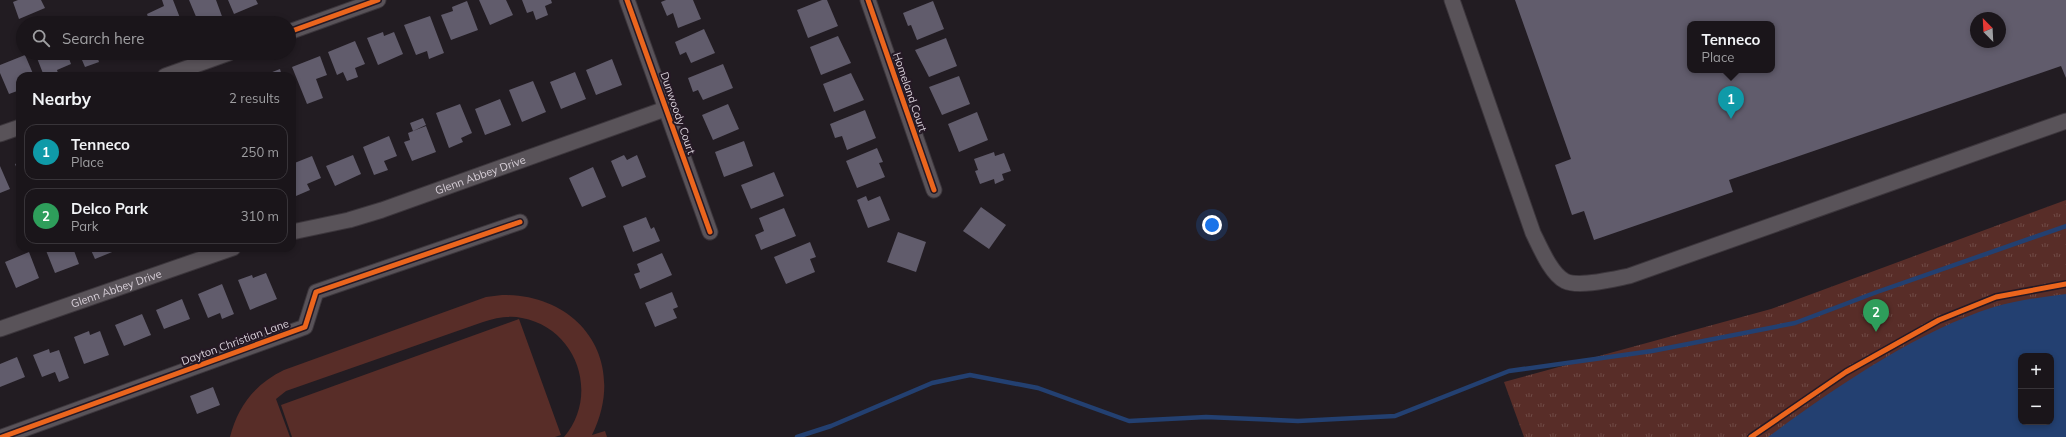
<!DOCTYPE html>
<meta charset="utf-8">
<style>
body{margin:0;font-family:Mulish,sans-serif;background:#272227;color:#f1f3f6}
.controls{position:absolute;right:12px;bottom:12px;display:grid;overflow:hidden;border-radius:8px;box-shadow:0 2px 6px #0003}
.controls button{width:36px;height:36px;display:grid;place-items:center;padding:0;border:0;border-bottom:1px solid #383439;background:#1a151a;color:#f1f3f6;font:20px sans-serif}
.compass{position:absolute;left:1970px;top:12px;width:36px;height:36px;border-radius:50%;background:#1a151a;box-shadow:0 2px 6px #0003;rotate:336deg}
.you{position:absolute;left:1212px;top:225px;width:14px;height:14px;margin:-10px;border:3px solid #fff;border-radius:50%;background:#1a73e8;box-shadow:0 0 0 6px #1a73e833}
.badge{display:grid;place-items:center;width:26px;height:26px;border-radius:50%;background:#0f766e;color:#fff;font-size:13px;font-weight:700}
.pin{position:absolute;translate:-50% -33px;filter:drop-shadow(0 1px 2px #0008)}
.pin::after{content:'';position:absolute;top:21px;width:14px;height:12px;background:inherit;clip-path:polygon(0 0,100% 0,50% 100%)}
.popup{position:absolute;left:1687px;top:21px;width:88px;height:52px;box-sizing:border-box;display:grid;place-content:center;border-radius:8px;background:#1a151a;filter:drop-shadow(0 1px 3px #0005);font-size:13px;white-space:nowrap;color:#9f9fa2}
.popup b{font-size:15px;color:#f1f3f6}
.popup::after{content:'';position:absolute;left:50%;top:100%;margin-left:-8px;border:8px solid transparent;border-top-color:#1a151a}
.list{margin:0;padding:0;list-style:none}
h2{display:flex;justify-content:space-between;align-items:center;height:52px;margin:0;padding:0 16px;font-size:17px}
h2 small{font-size:13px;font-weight:400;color:#9f9fa2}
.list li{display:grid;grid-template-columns:26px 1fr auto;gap:12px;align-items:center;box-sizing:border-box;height:56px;margin:0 8px 8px;padding:0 8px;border:1px solid #383439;border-radius:12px}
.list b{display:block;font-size:15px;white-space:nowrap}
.list p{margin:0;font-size:13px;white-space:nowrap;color:#9f9fa2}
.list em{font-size:13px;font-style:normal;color:#9f9fa2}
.icon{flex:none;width:22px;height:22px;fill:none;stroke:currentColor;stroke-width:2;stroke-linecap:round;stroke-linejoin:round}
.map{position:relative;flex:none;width:2066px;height:437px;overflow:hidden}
.search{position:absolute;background:#1a151a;box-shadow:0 2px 6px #0003;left:16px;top:16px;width:280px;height:44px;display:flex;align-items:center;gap:10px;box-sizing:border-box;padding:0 14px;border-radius:22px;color:#9f9fa2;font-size:15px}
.panel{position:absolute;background:#1a151a;box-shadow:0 2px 6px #0003;left:16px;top:72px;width:280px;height:180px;border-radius:12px}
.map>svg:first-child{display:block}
.green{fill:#582d28}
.park{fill:url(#park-tufts);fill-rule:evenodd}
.water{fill:#234071;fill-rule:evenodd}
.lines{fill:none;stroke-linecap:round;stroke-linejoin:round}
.stream{stroke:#234071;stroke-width:4.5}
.building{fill:#615c6c;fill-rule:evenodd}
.minor-casing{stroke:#3c363c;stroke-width:17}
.minor{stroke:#595359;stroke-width:15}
.cycleway-casing{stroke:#251925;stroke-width:8}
.cycleway{stroke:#eb651d;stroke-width:5}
.labels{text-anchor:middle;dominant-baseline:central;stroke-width:4;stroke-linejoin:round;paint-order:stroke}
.street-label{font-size:11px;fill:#d7cfd8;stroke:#251925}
</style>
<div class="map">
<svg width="2066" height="437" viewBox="0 0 2066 437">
<defs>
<pattern id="park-tufts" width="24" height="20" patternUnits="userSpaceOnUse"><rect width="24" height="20" fill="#582d28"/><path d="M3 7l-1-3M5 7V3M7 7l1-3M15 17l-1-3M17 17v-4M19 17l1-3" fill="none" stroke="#6f4a46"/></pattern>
</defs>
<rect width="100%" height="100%" fill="#221c22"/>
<path class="green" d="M502,295c79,-1 126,67 90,140l13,-4 2,6h-43c36,-42 13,-109 -42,-119 -13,-3 -26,0 -39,4l-197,69 -10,8 14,38h-60c8,-31 25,-53 54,-67l202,-73z
M519,319l42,116 -6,2h-263l-11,-32z"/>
<path class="park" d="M2066,200v237h-542l-20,-55 267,-73zM2021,356h30v66h-30z"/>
<path class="water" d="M2066,294v143h-298c65,-48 149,-106 226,-130 24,-7 48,-10 72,-13zM2021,356h30v66h-30z"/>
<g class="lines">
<path class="stream" d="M797,437l34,-11 101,-43 38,-8 68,13 91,33 77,-4 92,4 97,-5 114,-45 143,-20 143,-28 82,-31 189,-66"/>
</g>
<path class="building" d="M18,0h23l4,8 -26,11 -6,-17z
M162,0h11l9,23h-32l-3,-9 17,-8z
M189,0h27l7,19 -10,4h-5l-3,-7 -8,3z
M228,0h28l2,4 -24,10z
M479,0h27l7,15 -23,10z
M522,0h29l1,3 -7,3 3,9 -12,5 -3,-9 -6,2z
M666,0h27l8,19 -23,9 -5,-15 -6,3 -6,-14z
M822,0h5l11,26 -30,12 -11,-28z
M1515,0h551v78l-5,-12 -332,114 4,12 -139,48 -10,-29 -12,4 -17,-50 16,-6zM1976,18h24v24h-24zM1690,24h82v46h-82z
M467,1l11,29 -27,10 -10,-25 12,-4 -1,-4z
M933,1l11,28 -27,11 -6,-15 -3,1 -5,-13z
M430,16l14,37 -15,6 -2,-8 -11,4 -12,-30z
M704,29l11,24 -24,10 -5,-11 -6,3 -5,-13z
M383,32l1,4 10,-4 9,22 -25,11 -11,-27z
M838,36l13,27 -30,12 -11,-28z
M946,38l11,28 -28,11 -14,-27z
M355,41l10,23 -10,4 3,9 -11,4 -4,-9 -6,3 -9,-23z
M35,53h32l4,11 -14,6 2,6h-15z
M79,53h27l-9,3 2,6 -14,5z
M25,55l9,21h-14v14l-11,4 -9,-21v-8z
M320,56l7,19 -11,4 7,19 -16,6 -15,-37z
M612,59l10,26 -26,10 -10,-25z
M723,64l10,24 -30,12 -5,-10 -5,2 -5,-14z
M280,69l2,7h-20z
M575,72l11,27 -25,10 -11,-27z
M851,73l13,27 -30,12 -11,-28z
M959,76l11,28 -28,11 -13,-28z
M533,81l13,31 -24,10 -13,-32z
M500,99l11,26 -26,10 -10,-26z
M460,104l12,29 -11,5 2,4 -14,6 -13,-35z
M728,104l11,25 -26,11 -11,-25z
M865,110l11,28 -29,12 -5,-14 -7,2 -5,-14z
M977,112l11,28 -29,12 -11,-28z
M423,118l3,7 -13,6 -3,-8z
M426,126l10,26 -24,9 -8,-19 6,-2 -2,-7z
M389,136l8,20 -13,5 4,9 -14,5 -11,-28z
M744,141l9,25 -29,11 -9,-25z
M877,148l6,14 -4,1 6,14 -28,11 -11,-27z
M994,152l1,4 9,-3 7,18 -9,3 2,6 -9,4 -1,-5 -14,5 -5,-13 3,-1 -4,-11z
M353,155l8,19 -26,12 -9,-20z
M624,155l3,5 10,-5 9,22 -24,10 -11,-26z
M312,156l9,22 -14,6 3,6 -14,6 -4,-9v-23z
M20,162v15l-5,-13z
M0,166l10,23 -10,4z
M593,167l13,30 -24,10 -13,-29z
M774,172l10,24 -33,13 -10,-24z
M866,196l2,5 12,-5 10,24 -22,8 -11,-28z
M981,207l25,18 -17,24 -26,-18z
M784,208l12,28 -35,14 -6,-15 9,-4 -5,-13z
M646,217l5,12 3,-2 6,14 -27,11 -10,-26z
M898,232l28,10 -10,30 -29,-10z
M810,242l6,15 -6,2 5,13 -29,12 -12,-27z
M45,248h28l6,16 -24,9z
M90,248h32l-27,11z
M29,252l10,26 -23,10 -11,-26z
M662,253l10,22 -32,14 -6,-15 6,-2 -3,-8z
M266,273l11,26 -27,11 -12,-30 14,-5 1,3z
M222,284l12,30 -12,5 -2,-6 -12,5 -10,-24z
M672,292l6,15 -5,2 4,9 -22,9 -10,-24z
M182,299l8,20 -26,10 -8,-19z
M142,314l9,21 -27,11 -9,-21z
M89,331l1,4 10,-4 9,24 -25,9 -10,-27z
M49,349l1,4 9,-3 10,28 -10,4 -4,-10 -13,5 -9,-22z
M17,357l8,20 -25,10v-23z
M213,387l7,18 -23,9 -7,-18z"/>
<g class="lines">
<g class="minor-casing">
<g id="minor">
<path d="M627,0l83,232"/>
<path d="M868,0l66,190"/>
<path d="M1452,0l81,233c7,14 18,41 32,48 14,7 49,-2 64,-5l437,-155"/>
<path d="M289,32l89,-32"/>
<path d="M165,76l64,-23"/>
<path d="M0,134l20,-7"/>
<path id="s1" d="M292,232l57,-12 33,-10 283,-101"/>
<path id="s2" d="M0,329l233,-81"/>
<path d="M2,437l303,-110 11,-35 204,-70"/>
</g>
</g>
<use href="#minor" class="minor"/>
<g class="cycleway-casing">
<path id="cycleway" d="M627,0l83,232
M868,0l66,190
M289,32l89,-32
M2,437l303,-110 11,-35 204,-70
M1751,437l95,-65 93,-52 57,-23 70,-13"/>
</g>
<use href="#cycleway" class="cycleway"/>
</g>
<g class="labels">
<g class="street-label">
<text transform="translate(910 92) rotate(71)">Homeland Court</text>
<text transform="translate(678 113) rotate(71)">Dunwoody Court</text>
<text stroke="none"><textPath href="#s1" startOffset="197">Glenn Abbey Drive</textPath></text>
<text stroke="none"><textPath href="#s2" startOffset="123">Glenn Abbey Drive</textPath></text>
<text transform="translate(235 342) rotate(-20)">Dayton Christian Lane</text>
</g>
</g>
</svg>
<div class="controls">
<button>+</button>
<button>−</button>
</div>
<svg class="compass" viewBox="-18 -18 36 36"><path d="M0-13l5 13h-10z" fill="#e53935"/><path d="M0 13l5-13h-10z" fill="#9f9fa2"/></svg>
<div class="you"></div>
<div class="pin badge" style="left:1731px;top:119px;background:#0f9aa8">1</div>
<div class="popup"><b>Tenneco</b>Place</div>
<div class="pin badge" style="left:1876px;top:332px;background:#2e9e5b">2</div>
<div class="search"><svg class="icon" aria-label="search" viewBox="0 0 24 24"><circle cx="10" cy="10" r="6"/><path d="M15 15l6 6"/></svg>Search here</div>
<section class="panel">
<h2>Nearby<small>2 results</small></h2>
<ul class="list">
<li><span class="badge" style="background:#0f9aa8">1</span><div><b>Tenneco</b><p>Place</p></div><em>250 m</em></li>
<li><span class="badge" style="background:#2e9e5b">2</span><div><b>Delco Park</b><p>Park</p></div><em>310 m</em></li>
</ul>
</section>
</div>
